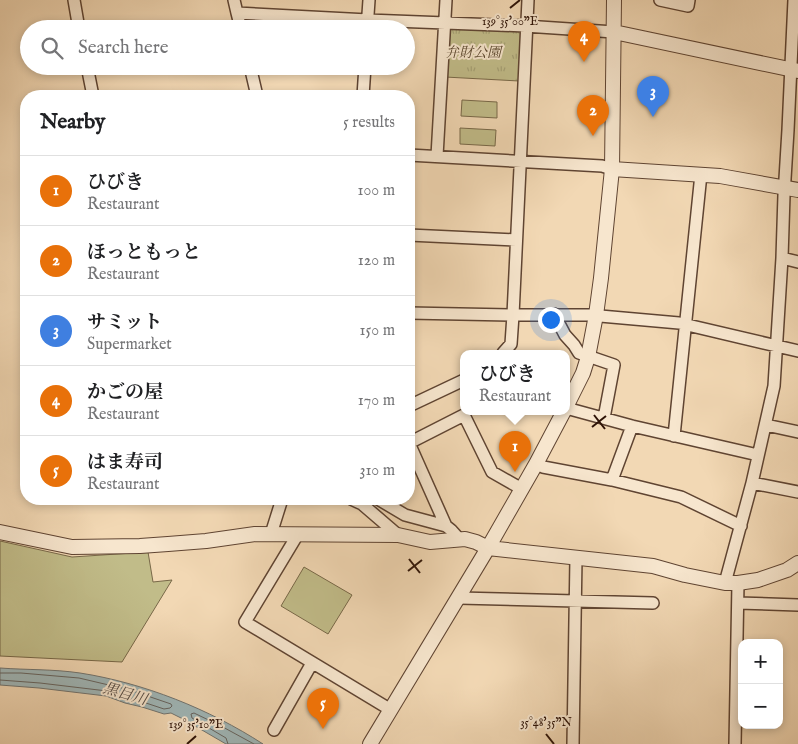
<!DOCTYPE html>
<meta charset="utf-8">
<style>
body{margin:0;font-family:"IM FELL English","Noto Serif JP",serif;background:#f6f6f6;color:#202124}
.controls{position:absolute;right:15px;bottom:15px;display:grid;overflow:hidden;border-radius:10px;box-shadow:0 2px 8px #0003}
.controls button{width:45px;height:45px;display:grid;place-items:center;padding:0;border:0;border-bottom:1px solid #e0e0e0;background:#fff;color:#202124;font:25px sans-serif}
.you{position:absolute;left:550px;top:319px;width:18px;height:18px;margin:-12px;border:4px solid #fff;border-radius:50%;background:#1a73e8;box-shadow:0 0 0 8px #1a73e833}
.badge{display:grid;place-items:center;width:32px;height:32px;border-radius:50%;background:#8f2418;color:#fff;font-size:16px;font-weight:700}
.pin{position:absolute;translate:-50% -41px;filter:drop-shadow(0 1px 2px #0008)}
.pin::after{content:'';position:absolute;top:26px;width:18px;height:15px;background:inherit;clip-path:polygon(0 0,100% 0,50% 100%)}
.popup{position:absolute;left:460px;top:350px;width:110px;height:65px;box-sizing:border-box;display:grid;place-content:center;border-radius:10px;background:#fff;filter:drop-shadow(0 1px 4px #0005);font-size:16px;white-space:nowrap;color:#757577}
.popup b{font-size:19px;color:#202124}
.popup::after{content:'';position:absolute;left:50%;top:100%;margin-left:-10px;border:10px solid transparent;border-top-color:#fff}
.list{margin:0;padding:0;list-style:none}
h2{display:flex;justify-content:space-between;align-items:center;height:65px;margin:0;padding:0 20px;font-size:21px}
h2 small{font-size:16px;font-weight:400;color:#757577}
.list li{display:grid;grid-template-columns:32px 1fr auto;gap:15px;align-items:center;box-sizing:border-box;height:70px;padding:0 20px;border-top:1px solid #e0e0e0}
.list b{display:block;font-size:19px;white-space:nowrap}
.list p{margin:0;font-size:16px;white-space:nowrap;color:#757577}
.list em{font-size:16px;font-style:normal;color:#757577}
.icon{flex:none;width:28px;height:28px;fill:none;stroke:currentColor;stroke-width:2;stroke-linecap:round;stroke-linejoin:round}
.map{position:relative;flex:none;width:798px;height:744px;overflow:hidden}
.search{position:absolute;background:#fff;box-shadow:0 2px 8px #0003;left:20px;top:20px;width:395px;height:55px;display:flex;align-items:center;gap:12px;box-sizing:border-box;padding:0 18px;border-radius:28px;color:#757577;font-size:19px}
.panel{position:absolute;background:#fff;box-shadow:0 2px 8px #0003;left:20px;top:90px;width:395px;height:415px;border-radius:20px}
.map>svg:first-child{display:block}
.grass{fill:#c1bc89;stroke:#786848}
.park{fill:url(#park-tufts);stroke:#786848}
.water{fill:#a0b7b8;stroke:#727571}
.lines{fill:none;stroke-linecap:round;stroke-linejoin:round}
.shore{stroke:#676560;stroke-width:1}
.minor-casing{stroke:#5f4432;stroke-width:14}
.tertiary-casing{stroke:#5f4432;stroke-width:16}
.minor{stroke:#f7e6ce;stroke-width:11}
.tertiary{stroke:#f7e6ce;stroke-width:14}
.ticks{fill:none;stroke:#2e1307;stroke-width:2}
.labels{text-anchor:middle;dominant-baseline:central;stroke-width:4;stroke-linejoin:round;paint-order:stroke}
.park-label{font-size:14px;font-style:italic;fill:#5a462e;stroke:#f7e6ce}
.water-label{font-size:15px;font-style:italic;fill:#564c45;stroke:#f7e6ce}
.ticks-label{font-size:12px;text-anchor:middle;fill:#2e1307;stroke:#f7e6ce;stroke-width:4;stroke-linejoin:round;paint-order:stroke}
</style>
<div class="map">
<svg width="798" height="744" viewBox="0 0 798 744">
<defs>
<pattern id="park-tufts" width="24" height="20" patternUnits="userSpaceOnUse" patternTransform="scale(1.25)"><rect width="24" height="20" fill="#c1bc89"/><path d="M3 7l-1-3M5 7V3M7 7l1-3M15 17l-1-3M17 17v-4M19 17l1-3" fill="none" stroke="#a6a175"/></pattern>
</defs>
<rect width="100%" height="100%" fill="#f2d8b4"/>
<filter id="stains"><feTurbulence type="fractalNoise" baseFrequency=".004" numOctaves="4"/><feColorMatrix values="0 0 0 0 .2 0 0 0 0 .09 0 0 0 0 .02 0 0 0 .5 -.17"/></filter>
<radialGradient id="worn" r=".72"><stop offset=".6" stop-color="#630" stop-opacity="0"/><stop offset="1" stop-color="#630" stop-opacity=".3"/></radialGradient>
<path class="grass" d="M462,100l35,2v16l-36,-2z
M460,128l36,2 -1,16 -35,-2z
M0,541l72,16 76,-5 5,30 19,-2 -50,82 -122,-6z
M304,567l48,28 -24,39 -47,-28z"/>
<path class="park" d="M448,26l73,2 -2,53 -74,-4z"/>
<path class="water" d="M0,668c27,2 53,1 80,5 64,10 129,36 183,71h-37l-43,-25 -12,-6 -7,1 -22,-7 -17,-4 -19,-7 -67,-8 -39,-3z"/>
<g class="lines">
<path class="shore" d="M0,673h21l58,5 51,12 41,14 1,2 -2,2 -6,1 -21,-7 -17,-4 -19,-7 -67,-8 -40,-3
M228,744l-2,-6 -34,-20 -1,-4 3,-1 27,13 33,18"/>
<g class="minor-casing">
<path id="minor" d="M74,0l5,29
M234,0l3,13
M660,0l28,6 1,-6
M241,29l-4,-16 131,7 157,6 89,6
M367,29l2,-29
M87,66l6,30
M250,66l7,30
M363,96l2,-30
M409,155l193,11 10,3
M437,156l9,-156
M409,235l107,5
M782,258l16,4
M409,313l104,2h76l90,8 119,28
M554,314l11,21 9,10 5,8 35,12 -10,53
M503,353l8,-9 2,-29 15,-315
M409,406l55,-26
M566,408l66,18 126,29
M766,425l32,7
M674,436l27,-262
M409,443l55,-28 28,57 30,17
M409,443l37,83 5,4 9,10
M536,464l7,3 69,13 69,17 60,29
M612,480l20,-54
M752,483l46,9
M351,499l11,5 36,31
M378,499l27,16 41,11
M271,534l11,-35
M298,534l-53,88 146,88
M725,583l27,-100 22,-97 8,-128 2,-63 4,-65 6,-130
M459,598l194,5
M738,603l60,2
M274,730l38,-67
M573,744l3,-186
M735,744l3,-161"/>
</g>
<g class="tertiary-casing">
<path id="tertiary" d="M614,32l184,39
M612,169l108,7 78,14
M566,407l17,-34 5,-16 8,-42 5,-37 11,-109 2,-169
M0,532l72,15 68,-1 28,-2 38,-3 49,-7 143,1 32,7 35,-3 11,3 12,6 165,18 32,9 40,8h13l20,-3 29,-10 11,-7
M370,744l118,-196 48,-84 28,-53"/>
</g>
<use href="#minor" class="minor"/>
<use href="#tertiary" class="tertiary"/>
</g>
<path class="ticks" d="M510,8l10,-8M594,415l11,14M592,427l14,-11M409,559l11,14M408,571l14,-11M546,734l8,10M187,744l9,-8"/>
<g class="labels">
<g class="park-label">
<text x="473" y="53">弁財公園</text>
</g>
<g class="water-label">
<text transform="translate(125 694) rotate(16)">黒目川</text>
</g>
</g>
<g class="ticks-label">
<text x="510" y="25">139°35'00"E</text>
<text x="546" y="726">35°48'35"N</text>
<text x="196" y="728">139°35'10"E</text>
</g>
<rect width="100%" height="100%" filter="url(#stains)"/>
<rect width="100%" height="100%" fill="url(#worn)"/>
</svg>
<div class="controls">
<button>+</button>
<button>−</button>
</div>
<div class="you"></div>
<div class="pin badge" style="left:515px;top:472px;background:#e8710a">1</div>
<div class="popup"><b>ひびき</b>Restaurant</div>
<div class="pin badge" style="left:593px;top:136px;background:#e8710a">2</div>
<div class="pin badge" style="left:653px;top:117px;background:#3f7fe0">3</div>
<div class="pin badge" style="left:584px;top:62px;background:#e8710a">4</div>
<div class="pin badge" style="left:323px;top:729px;background:#e8710a">5</div>
<div class="search"><svg class="icon" aria-label="search" viewBox="0 0 24 24"><circle cx="10" cy="10" r="6"/><path d="M15 15l6 6"/></svg>Search here</div>
<section class="panel">
<h2>Nearby<small>5 results</small></h2>
<ul class="list">
<li><span class="badge" style="background:#e8710a">1</span><div><b>ひびき</b><p>Restaurant</p></div><em>100 m</em></li>
<li><span class="badge" style="background:#e8710a">2</span><div><b>ほっともっと</b><p>Restaurant</p></div><em>120 m</em></li>
<li><span class="badge" style="background:#3f7fe0">3</span><div><b>サミット</b><p>Supermarket</p></div><em>150 m</em></li>
<li><span class="badge" style="background:#e8710a">4</span><div><b>かごの屋</b><p>Restaurant</p></div><em>170 m</em></li>
<li><span class="badge" style="background:#e8710a">5</span><div><b>はま寿司</b><p>Restaurant</p></div><em>310 m</em></li>
</ul>
</section>
</div>
